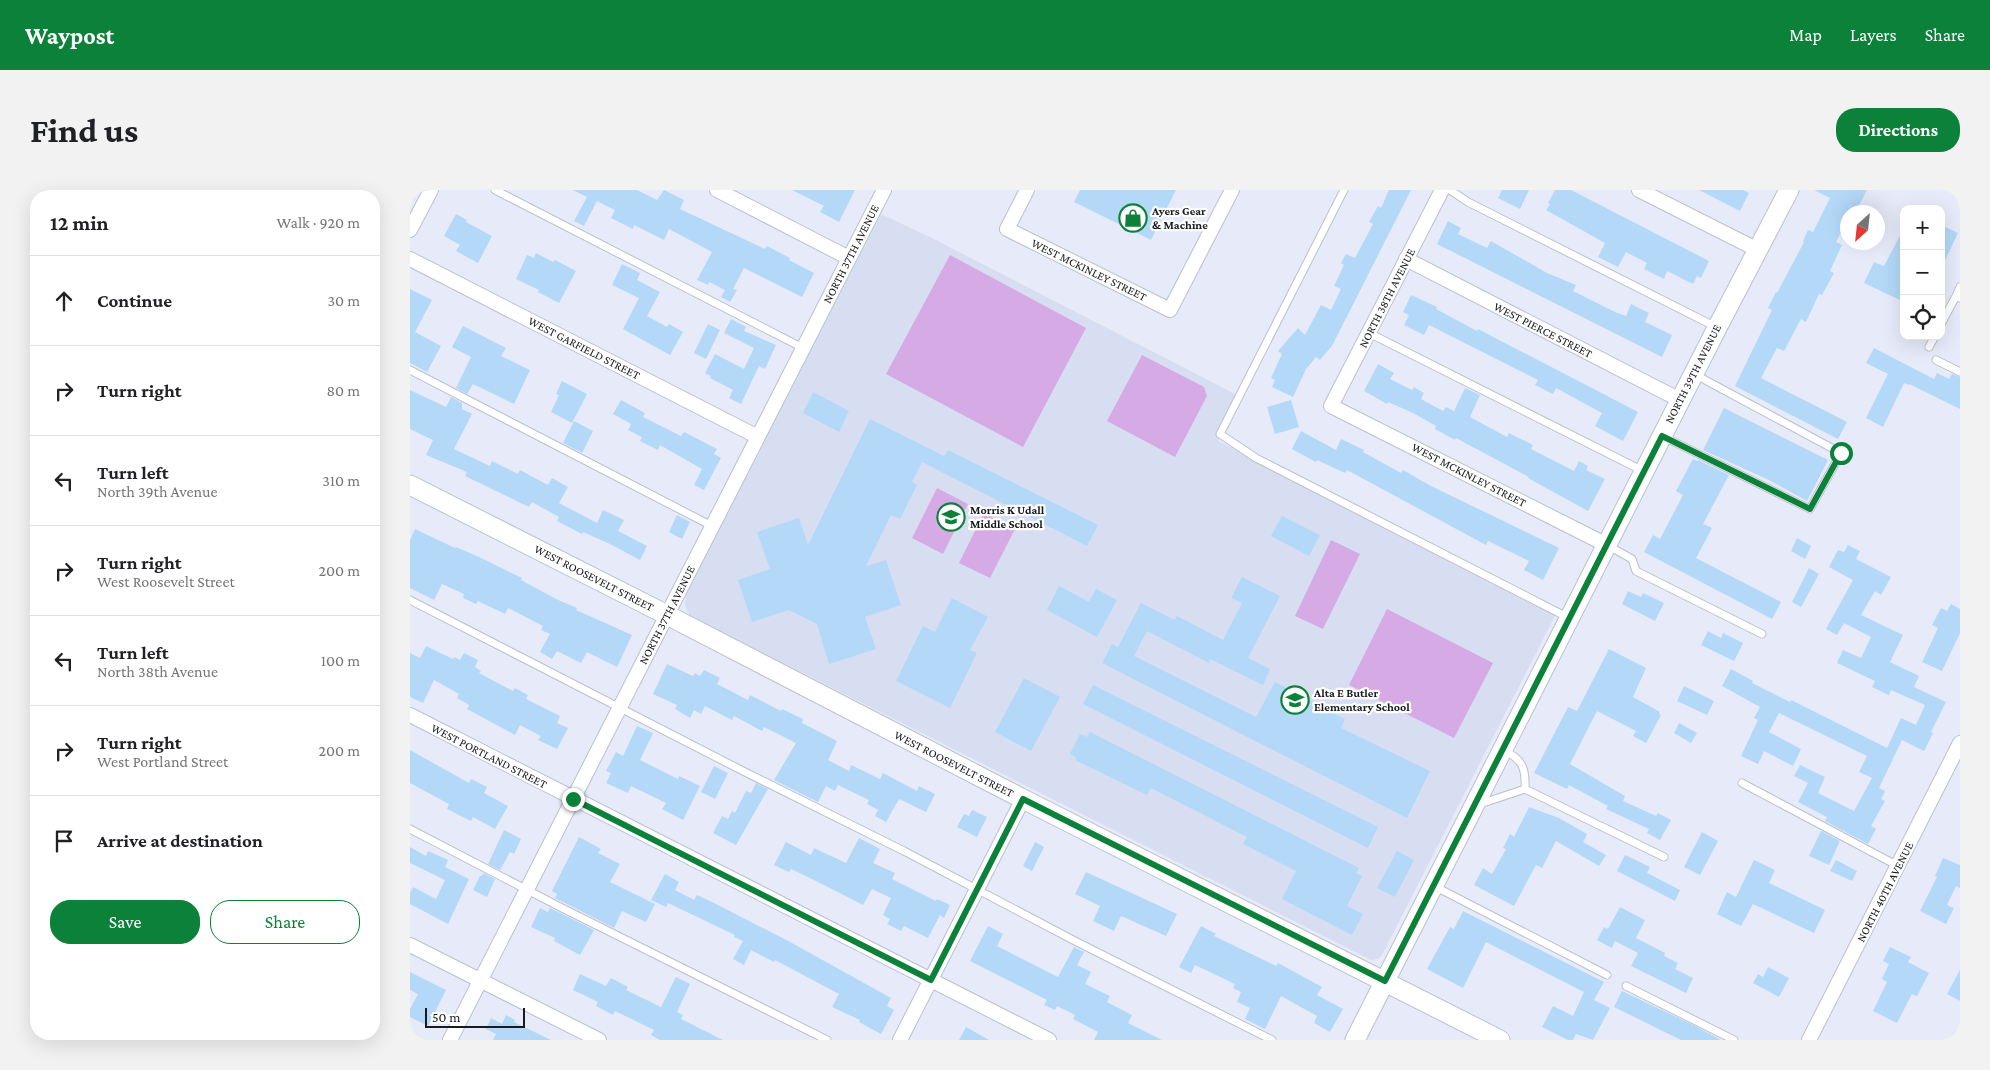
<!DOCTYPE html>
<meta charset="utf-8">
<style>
body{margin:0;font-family:"Crimson Pro",serif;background:#f2f2f2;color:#202124}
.controls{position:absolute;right:15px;top:15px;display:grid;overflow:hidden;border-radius:10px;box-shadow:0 5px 20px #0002}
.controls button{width:45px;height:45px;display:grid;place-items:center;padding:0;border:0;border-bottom:1px solid #e0e0e0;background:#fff;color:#202124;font:25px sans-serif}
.compass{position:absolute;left:1430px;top:15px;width:45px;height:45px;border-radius:50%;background:#fff;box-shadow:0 5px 20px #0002;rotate:207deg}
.scale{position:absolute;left:15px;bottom:12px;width:100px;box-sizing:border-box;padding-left:5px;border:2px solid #181a1e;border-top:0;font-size:14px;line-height:18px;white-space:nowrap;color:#181a1e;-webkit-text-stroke:4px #fff;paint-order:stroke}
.stop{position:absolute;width:15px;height:15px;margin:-11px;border:4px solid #0c8139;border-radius:50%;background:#fff}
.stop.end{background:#0c8139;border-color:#fff;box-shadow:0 1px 5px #0008}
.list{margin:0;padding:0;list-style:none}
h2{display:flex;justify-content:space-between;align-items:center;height:65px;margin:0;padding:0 20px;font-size:21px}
h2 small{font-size:16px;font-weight:400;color:#757577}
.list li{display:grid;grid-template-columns:32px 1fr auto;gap:15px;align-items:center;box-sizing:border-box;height:90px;padding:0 20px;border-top:1px solid #e0e0e0}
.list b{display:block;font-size:19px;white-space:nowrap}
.list p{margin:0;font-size:16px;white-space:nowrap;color:#757577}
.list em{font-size:16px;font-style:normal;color:#757577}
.actions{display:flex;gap:10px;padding:15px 20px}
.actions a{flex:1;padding:11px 0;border:1px solid #0c8139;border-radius:20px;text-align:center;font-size:18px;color:#0c8139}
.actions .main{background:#0c8139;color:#fff}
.icon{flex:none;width:28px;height:28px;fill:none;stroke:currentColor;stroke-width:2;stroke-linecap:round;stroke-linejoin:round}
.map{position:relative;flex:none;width:1550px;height:850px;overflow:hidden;border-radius:20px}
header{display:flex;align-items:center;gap:30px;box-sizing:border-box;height:70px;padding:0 25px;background:#0c8139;color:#fff}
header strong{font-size:24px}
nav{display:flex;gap:28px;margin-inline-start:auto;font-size:18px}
.intro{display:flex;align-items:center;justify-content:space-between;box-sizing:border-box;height:120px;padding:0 30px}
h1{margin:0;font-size:35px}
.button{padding:12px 22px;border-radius:20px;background:#0c8139;color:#fff;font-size:18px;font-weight:700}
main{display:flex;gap:30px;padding:0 30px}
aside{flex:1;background:#fff;border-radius:20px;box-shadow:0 5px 20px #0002}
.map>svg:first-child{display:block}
.built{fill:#d7def2}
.green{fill:#d6aae5}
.building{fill:#b3d8f8}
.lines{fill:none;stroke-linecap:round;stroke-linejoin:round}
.lane-casing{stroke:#bbc0cd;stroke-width:9}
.street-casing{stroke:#bbc0cd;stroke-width:16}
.secondary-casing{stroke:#bbc0cd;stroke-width:21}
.lane{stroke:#fff;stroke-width:7}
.street{stroke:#fff;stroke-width:14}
.secondary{stroke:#fff;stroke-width:19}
.route{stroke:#0c8139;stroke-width:6}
.labels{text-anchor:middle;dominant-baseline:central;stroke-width:4.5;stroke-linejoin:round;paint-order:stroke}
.poi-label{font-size:12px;font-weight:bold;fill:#181a1e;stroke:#fff;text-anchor:start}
.street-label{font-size:12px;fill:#181a1e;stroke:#fff}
</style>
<header>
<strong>Waypost</strong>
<nav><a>Map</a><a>Layers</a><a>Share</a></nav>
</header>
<div class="intro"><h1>Find us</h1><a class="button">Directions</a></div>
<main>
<aside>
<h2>12 min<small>Walk · 920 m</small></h2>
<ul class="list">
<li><svg class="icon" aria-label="ahead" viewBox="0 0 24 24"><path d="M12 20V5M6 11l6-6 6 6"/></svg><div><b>Continue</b></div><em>30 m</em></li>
<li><svg class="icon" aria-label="right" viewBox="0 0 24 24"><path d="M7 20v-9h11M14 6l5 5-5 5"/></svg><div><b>Turn right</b></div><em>80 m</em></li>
<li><svg class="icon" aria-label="left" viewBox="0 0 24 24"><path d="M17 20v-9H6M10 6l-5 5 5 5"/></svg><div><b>Turn left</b><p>North 39th Avenue</p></div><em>310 m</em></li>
<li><svg class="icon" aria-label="right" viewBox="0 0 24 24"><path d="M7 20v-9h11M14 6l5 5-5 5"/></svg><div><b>Turn right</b><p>West Roosevelt Street</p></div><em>200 m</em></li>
<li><svg class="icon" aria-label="left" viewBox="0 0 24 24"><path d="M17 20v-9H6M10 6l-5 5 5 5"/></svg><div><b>Turn left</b><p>North 38th Avenue</p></div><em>100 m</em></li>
<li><svg class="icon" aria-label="right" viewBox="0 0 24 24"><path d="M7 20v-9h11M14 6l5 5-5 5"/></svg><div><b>Turn right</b><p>West Portland Street</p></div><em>200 m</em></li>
<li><svg class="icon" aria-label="arrive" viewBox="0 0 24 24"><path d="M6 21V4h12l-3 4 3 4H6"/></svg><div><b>Arrive at destination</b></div></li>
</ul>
<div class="actions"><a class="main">Save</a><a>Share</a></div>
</aside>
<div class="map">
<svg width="1550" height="850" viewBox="0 0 1550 850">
<rect width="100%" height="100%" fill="#e7ebf9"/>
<path class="built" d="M471,24l49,23 309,159 -21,45 339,171 -175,343 -4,4 -7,1 -6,-3 -675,-341 -5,-10 1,-12z"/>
<path class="green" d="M540,65l136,73 -63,119 -137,-73z
M732,165l62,32 3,9 -32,61 -68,-36z
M527,298l31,16 -25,50 -31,-16z
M574,323l31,16 -25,49 -31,-15z
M921,350l29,14 -37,75 -28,-13z
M977,419l106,54 -39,75 -105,-53z"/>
<path class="building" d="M163,0h64l20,10 7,-10 20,10 -4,9 85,40 2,-3 23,12 -1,2 25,13 -12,24 -58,-29 -11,21 4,1 -7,12 -9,-5 4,-7 -16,-8 -1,3 -11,-5 15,-28 -43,-23 -5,11 -30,-15 -1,4 -22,-11 4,-8 -18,-9 -13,25 -10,-5 13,-24z
M382,0h63l-16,32 -19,-10 4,-6z
M670,0h96l-25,50 -77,-38z
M979,0h22l-79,156 -12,14 -4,-3 -10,12 -13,28 -21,-10 3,-7 -4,-2 11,-24 -4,-3 20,-23 7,7 16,-30 10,5 10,-21 -7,-3 10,-21 -3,-2 5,-9 9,4 18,-34 -4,-2 9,-16 3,2z
M1092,0h27l-9,19 -22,-11z
M1145,0h16l138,71 -8,17 -4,-2 -4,8 -26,-13 -3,8 -20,-10 3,-6 -21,-11 -8,15 -20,-10 7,-14 -59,-33 4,-6 -2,-1z
M1289,0h44l6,3 -9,18z
M1404,0h53l-11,21 -3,-2 -2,3h-3v7l-12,23 6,3 -12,26 4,2 -12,22 -3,-1 -13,28 -5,-3 -17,32 -7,-3 -16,30 86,44 -9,17 -103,-53 37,-76 -4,-2 8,-16 1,1 27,-51 -1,-1 5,-11 5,2 17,-34z
M46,24l11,6 -1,2 26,14 -14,27 -22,-12 4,-6 -16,-9z
M1038,31l13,7 -3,6 29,14 4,-7 56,32 29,12 -3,6 42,21 11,4 5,-12 18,9 -4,9 27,13 -10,22 -225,-113z
M1531,35l17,8 -17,36z
M1494,38v74l-40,-19 10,-21 10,4z
M126,63l17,9 2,-2 21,11 -17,32 -21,-11 1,-2 -23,-11 11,-24 7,3z
M212,74l18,9 -3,7 23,12 -13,24 20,11 2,-3 14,8 -13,23 -47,-26 16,-31 -27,-13z
M0,99l22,11 -17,32 26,14 -14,26 -17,-9z
M1001,105l26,12 -1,2 41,22 1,-2 160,83 -15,29 -28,-15 7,-13 -24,-13 -22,-12 -3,6 -18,-9 3,-5 -109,-55 -5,10 -20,-10 5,-10 -6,-3z
M321,129l15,8 -2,4 32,14 -11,24 -6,-3 -18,38 -12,-6 4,-8 -23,-12 1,-2 -6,-3 10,-19 29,15 10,-21 -30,-15z
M298,134l12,6 -14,29 -12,-6z
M53,136l43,22 -5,8 29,14 -16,34 -41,-20 -6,10 -11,-6 15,-31 -19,-10z
M1464,158l60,31 3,-6 12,6 3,-5 8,3v32l-51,-25v1l-5,-2 -21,44 -17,-9 22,-44 -22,-11z
M968,174l16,9 -4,6 22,11 2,-3 10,6 -3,6 22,12 3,-4 8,4 11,-23 15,7 -10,22 37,20 2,-4 24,12 -2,4 43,22 5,-10 9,5 -2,4 19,9 -17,32 -60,-33 1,-1 -73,-39 -1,2 -20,-11 1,-3 -23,-13 -25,-11 -1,2 -23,-13z
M152,191l25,13 -15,29 -21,-11 8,-17 -3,-1z
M0,200l36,17 5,-10 11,6v6l10,5 -18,35 36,17 2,-5 26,13 2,-4 28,15 4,-7 16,9 -9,16 38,20 6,-13 21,10 -6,11 29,15 -7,14 -28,-15 -29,-13 -1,2 -25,-13 2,-4 -27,-15 -3,5 -64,-31 2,-4 -41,-17 7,-15 -23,-11z
M403,202l36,19 -10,21 -36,-19z
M211,210l24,13 -2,4 38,19 3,-4 33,17 -3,5 7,4 -17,32 -10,-5 8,-16 -42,-24 -2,5 -18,-9 2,-4 -14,-7 3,-6 -18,-10z
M881,210l8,27 -24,7 -8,-27z
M1314,218l104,52 -21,41 -38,-21 -66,-30z
M460,229l74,37 4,-6 150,75 -11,21 -165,-84 -10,20 5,3 -17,34 -9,-4 -25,51 20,-6 15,45 -36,12 11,32 -47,15 -12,-40 -28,-14 -37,12 -14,-42 32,-11 -13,-37 42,-14 9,27z
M164,231l19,10 -11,22 -19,-10z
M891,241l35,19 5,-11 23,11 -1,2 38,21 2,-3 28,16 128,62 -16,32 -19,-10 5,-9 -41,-20 -2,4 -139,-75 -2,3 -28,-13 -1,2 -24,-13z
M1283,269l4,2 1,-1 31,15 -26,49 9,4 -16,30 85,44 -9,17 -128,-67 9,-17 7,4 23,-44 -7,-4z
M267,325l13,7 -8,17 -13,-7z
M872,326l38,19 -11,21 -38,-20z
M5,339l40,19 1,-1 23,10 43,21 -1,2 35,19 21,9 -1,2 56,25 -15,32 -30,-15 -6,11 -24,-12 -5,8 -12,-7 10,-18 -9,-4 2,-4 -35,-18 -3,6 -27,-13 -2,3 -13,-6 1,-4 -22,-10 -8,16 -24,-12v-48z
M1387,348l14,8 -6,13 -14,-8z
M1438,355l12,6 -4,8 35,18 -10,18 -6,-4 -14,24 42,20 -13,27 29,14 -5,11 32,15 -15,30 2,1 -9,18 -22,-11 -23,48 6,3 -4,8 4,2 -14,25 5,3 -8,15 -43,-23 2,-4 -29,-15 10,-19 -14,-7 6,-11 25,12 -7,16 36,18 18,-33 -13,-6 8,-16 -88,-43 -10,19 32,17 -8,17 -29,-15 -6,13 -17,-8 17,-36 -4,-2 6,-11 -38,-21 9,-17 22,12 -1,2 38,19 1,-2 96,48 14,-30 15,7 9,-20 -34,-15 -2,5 -17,-8 3,-6 -38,-18 6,-13 18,8 10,-21 -27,-14 -7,12 -11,-6 27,-49 -24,-13 9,-17 6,2z
M1399,378l10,6 -18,33 -9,-5z
M832,387l38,19 -32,62 22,11 -7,16 -53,-26 -1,4 -62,-32 -13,25 122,61 19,-35 70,37 -4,9 89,43 -23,47 -305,-155 10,-19 6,3 23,-44 34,17 2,-4 46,24 19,-37 -11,-5z
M649,396l30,16 7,-13 21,11 -20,37 -50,-27z
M1218,401l13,6 2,-4 21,10 -9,18 -33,-17z
M542,408l36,19 -18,33 7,3 -27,55 -54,-27 27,-55 12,6z
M1541,414l9,5v24l-18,38 -20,-9 16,-34 -6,-3 9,-17 6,3z
M1298,441l13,7 2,-5 20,10 -9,18 -33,-16z
M16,456l27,13 1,-2 6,3 4,-7 14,7 -3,7 6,4 -2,2 34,18 2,-3 13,7 -2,4 34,17 -3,7 11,5 -11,21 -19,-9 3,-4 -21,-11 -5,10 -48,-26 2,-4 -12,-7 2,-4 -25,-14 -11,23 -13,-6v-44l10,5z
M1199,459l37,19 -13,29 27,15 -1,2 2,1 -15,28 -13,-7 3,-5 -39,-20 -27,53 55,32 -2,5 33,15 2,-3 13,7 -11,20 -13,-7 2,-4 -43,-20 2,-3 -39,-21 -2,4 -33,-16 34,-66 9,4z
M257,474l26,12 2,-3 5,3 4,-6 16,8 -3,6 31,16 2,-5 31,16 1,-2 21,10 -1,4 35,18 -9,19 21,11 2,-6 29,14 3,-6 34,18 2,-5 16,8 -9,18 -27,-13 -13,23 -11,-6 3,-6 -11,-6 2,-4 -31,-15 -3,6 -9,-5 -8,16 -44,-22 22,-37 -32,-16 -2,4 -28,-15 -2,4 -27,-14 -4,8 -7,-4 -4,8 -15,-9 2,-4 -24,-11z
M614,488l36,19 -29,54 -36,-19z
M683,495l285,142 -10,21 -285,-144z
M1274,496l30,15 -7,14 -30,-14z
M1269,533l18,10 -6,10 -17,-10z
M227,536l16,7 -13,27 38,19 1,-3 21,10 -17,34 -21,-11 4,-6 -35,-17 -3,7 -22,-10 5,-10 -5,-2 10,-19 7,4z
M680,542l269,136 -3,5 6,3 -15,30 16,8 -11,21 -70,-36 14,-28 -53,-27 4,-7 -96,-49 -4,7 -72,-35 2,-2 -7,-4 10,-20 7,3z
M0,560l59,33 2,-4 16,8 -3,6 24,13 -13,23 -22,-12 -2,4 -24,-12 2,-5 -39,-21z
M304,576l14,7 -13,26 -14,-7z
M346,593l12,6 -32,56 -23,-12 9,-17 6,3 4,-8 3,2 11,-22 5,2z
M1119,617l30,11 28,16 -4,8 23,13 -7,11 -43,-25 -14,27 -6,-3 -22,41 -40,-21 9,-17 9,6 14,-25 -3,-1 7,-14 4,3z
M562,620l15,7 -10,20 -20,-10 7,-13 5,2z
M94,640l17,9 -7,15 -4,-2 -10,18 -12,-6z
M1411,641l19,10 -11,24 -20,-9z
M1292,642l16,9 -18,34 -16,-8z
M169,647l22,12 -3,4 22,11 -10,18 45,22 -9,18 -24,-11 -8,17 -59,-30 2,-4 -5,-3z
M449,648l21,11 -7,14 22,10 -3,6 44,22 1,-2 13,6 -6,13 -4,-3 -12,23 -24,-12 -3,5 -14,-7 3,-5 -7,-4 8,-17 -19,-9 -9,16 -45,-23 -27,-13 -2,3 -15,-7 12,-23 25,13 3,-7 32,15z
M625,652l9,5 -12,24 -9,-5z
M0,657l16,9 2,-5 20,9 -3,7 24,12 -21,45 -38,-20v-11l3,-6 23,12 9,-19 -35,-17z
M987,661l17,9 -19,37 -18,-9z
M1215,665l25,12 -3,6 33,17 -5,11 -58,-30z
M1533,668l17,7v23l-4,-2 -9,19 7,3 -8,16 -26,-13 17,-34 -2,-1z
M1344,670l21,10 -6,13 56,27 -11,23 -61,-29 -12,22 -24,-12 10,-22 9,5z
M1426,670l21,11 -5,10 -22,-10z
M676,682l91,42 -11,22 -45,-20 -7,15 -21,-10 7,-15 -25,-12z
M73,683l12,6 -8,18 -14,-7 7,-14h2z
M255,684l14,8 -4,8 19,10 3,-5 19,9 76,39 99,55 -4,8 7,4 -13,24 -22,-12 1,-2 -28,-13 7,-13 -64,-34 -1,2 -23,-12 -7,15 -11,-6 10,-18 -9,-4 1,-2 -67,-32 -2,4 -15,-7z
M1210,717l25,13 -9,18 29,15 -1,3 14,7 -3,6 18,9 -7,15 -55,-27 7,-13 -23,-12 -3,7 -15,-8 7,-13 4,2z
M130,718l8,4 2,-4 44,22 -14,25 -26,-14 1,-3 -24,-11z
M1053,721l141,71 -10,18 16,8 -17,32 -17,-6 -3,6h-5l-26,-13 11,-21 20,10 11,-24 -98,-50 -23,46 -36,-19 23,-42 4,2z
M578,736l15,8 -6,12 61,31 16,-30 10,5 -7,13 14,7 -6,12 25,12 -3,6 25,13 -4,8 34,17h-68l4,-8 -25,-13 2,-4 -18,-9 -2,4 -11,-5 3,-5 -77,-39z
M791,736l15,8 -2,2 62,30 2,-3 44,24 -5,8 26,14 -13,23 -16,-9 3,-7 -36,-20 -16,33 -20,-10 5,-11 -13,-6 4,-10 -8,-4 2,-4 -40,-19 -4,8 -12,-6z
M1480,757l21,10 -3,5 21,11 -12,23 -5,-2 -15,29 -24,-12 14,-29 -5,-3 7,-15 -6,-3z
M1358,777l21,11 -10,19 -26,-14 5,-9 5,3z
M1550,780v31l-13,-7z
M0,782l36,18 -18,36 -18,-9v-8l8,-15 -8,-4z
M170,784l26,12 5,-8 17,9 -2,3 35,17 15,-30 14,7 -13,28 6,3 -2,4 42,21h-63l-9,-5 3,-5 -39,-19 -2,4 -17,-9 2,-4 -25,-12z
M1212,801l71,34 28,15h-40l-67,-33z
M96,825l9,5 -1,2 37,18h-58l3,-6 -10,-5 5,-11 11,6z
M556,837l23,13h-30z"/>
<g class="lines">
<g class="lane-casing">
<path id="lane" d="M85,0l308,158
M934,0l-124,244 36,24 313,160
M1040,0l18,12 248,125
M1550,97l-4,9 4,2
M1531,134l15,-28
M959,143l274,138
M1519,157l6,-11
M1526,170l24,12
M0,180l302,156
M1254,247l146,72 31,-56 -147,-79
M1197,355l25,14 4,12 126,63
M0,410l331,170 163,81 171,90 197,99
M1093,560c19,9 23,17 22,39
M1332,593l156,83
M1068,610l8,2 39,-13 139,68
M0,639l152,79 265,132
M1024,696l173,89
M1216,796l108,54"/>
</g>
<g class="street-casing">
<path id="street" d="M307,0l132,68
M617,0l-20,39 163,81 62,-120
M1032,0l-111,216 276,139
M1229,0l119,60
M0,40l21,-40
M0,69l348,178
M996,69l274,141
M0,525l639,325
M0,755l189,95
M40,850l434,-850
M490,850l123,-241
M1399,850l151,-297"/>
</g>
<g class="secondary-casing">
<path id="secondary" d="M0,295l257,130 356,184 477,241
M945,850l362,-712 72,-138"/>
</g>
<use href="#lane" class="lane"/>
<use href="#street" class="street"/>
<use href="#secondary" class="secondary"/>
</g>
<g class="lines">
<path class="route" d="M163,609l358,181 92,-181 362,182 277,-545 148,73 31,-56"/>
</g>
<defs>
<g id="shop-ring" transform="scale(1.4375)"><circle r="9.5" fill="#fff" stroke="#0c8139" stroke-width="1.5"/><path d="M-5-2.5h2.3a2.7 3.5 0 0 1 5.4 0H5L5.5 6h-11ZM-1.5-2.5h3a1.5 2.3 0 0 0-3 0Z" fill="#0c8139"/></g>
<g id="school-ring" transform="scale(1.4375)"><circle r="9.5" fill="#fff" stroke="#0c8139" stroke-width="1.5"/><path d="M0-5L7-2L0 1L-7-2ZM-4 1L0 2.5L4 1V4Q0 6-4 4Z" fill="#0c8139"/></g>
</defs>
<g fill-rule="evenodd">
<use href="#shop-ring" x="723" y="28"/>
<use href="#school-ring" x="541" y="327"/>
<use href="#school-ring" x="885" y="510"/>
</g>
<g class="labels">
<g class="poi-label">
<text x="742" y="21">Ayers Gear<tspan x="742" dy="14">&amp; Machine</tspan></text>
<text x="560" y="320">Morris K Udall<tspan x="560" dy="14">Middle School</tspan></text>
<text x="904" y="503">Alta E Butler<tspan x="904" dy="14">Elementary School</tspan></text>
</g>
<g class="street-label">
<text transform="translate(441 64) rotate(-63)">NORTH 37TH AVENUE</text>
<text transform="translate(679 80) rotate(26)">WEST MCKINLEY STREET</text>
<text transform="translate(977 108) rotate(-63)">NORTH 38TH AVENUE</text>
<text transform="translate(1133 140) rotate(27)">WEST PIERCE STREET</text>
<text transform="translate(174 158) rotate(27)">WEST GARFIELD STREET</text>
<text transform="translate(1283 184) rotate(-63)">NORTH 39TH AVENUE</text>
<text transform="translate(1059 285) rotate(27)">WEST MCKINLEY STREET</text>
<text transform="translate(184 388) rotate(27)">WEST ROOSEVELT STREET</text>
<text transform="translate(257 425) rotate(-63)">NORTH 37TH AVENUE</text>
<text transform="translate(79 566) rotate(27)">WEST PORTLAND STREET</text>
<text transform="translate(544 574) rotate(27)">WEST ROOSEVELT STREET</text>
<text transform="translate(1475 702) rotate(-63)">NORTH 40TH AVENUE</text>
</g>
</g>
</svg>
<div class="controls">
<button>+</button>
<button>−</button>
<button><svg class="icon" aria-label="locate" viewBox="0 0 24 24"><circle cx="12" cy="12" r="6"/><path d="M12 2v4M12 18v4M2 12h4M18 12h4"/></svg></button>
</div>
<svg class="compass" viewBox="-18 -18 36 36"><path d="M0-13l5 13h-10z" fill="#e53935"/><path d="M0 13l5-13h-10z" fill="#757577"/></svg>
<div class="scale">50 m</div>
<div class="stop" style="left:1431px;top:263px"></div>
<div class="stop end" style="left:163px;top:609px"></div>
</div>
</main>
